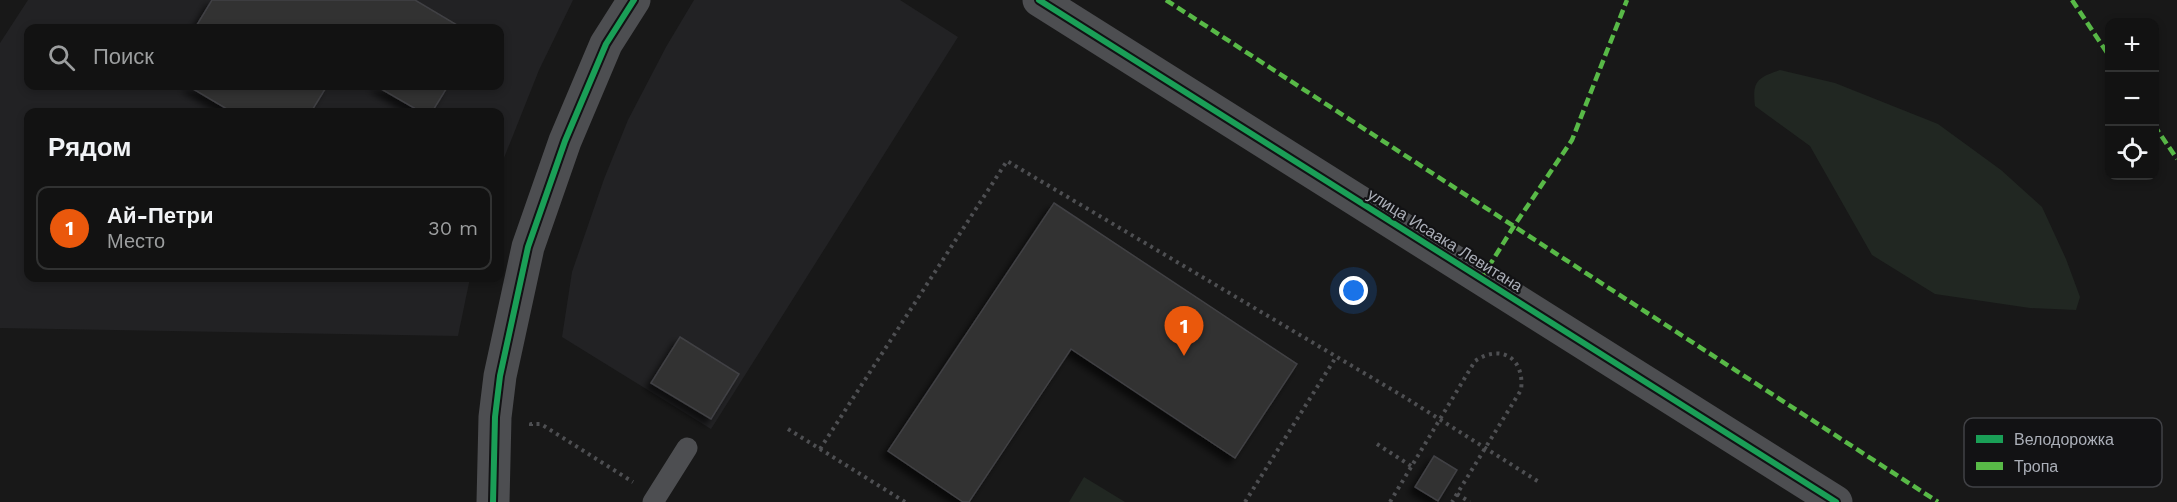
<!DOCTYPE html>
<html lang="ru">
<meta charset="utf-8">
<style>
body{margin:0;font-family:"Work Sans",sans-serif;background:#1f2020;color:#f1f3f6}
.controls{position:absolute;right:18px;top:18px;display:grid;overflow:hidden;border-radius:12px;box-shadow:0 3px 9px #0003}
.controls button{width:54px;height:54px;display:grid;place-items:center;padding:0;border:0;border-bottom:2px solid #313232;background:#121212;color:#f1f3f6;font:30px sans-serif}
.you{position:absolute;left:1354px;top:291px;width:21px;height:21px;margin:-15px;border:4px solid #fff;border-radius:50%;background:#1a73e8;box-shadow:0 0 0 9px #1a73e833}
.badge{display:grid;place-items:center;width:39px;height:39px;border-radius:50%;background:#ea580c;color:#fff;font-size:20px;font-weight:700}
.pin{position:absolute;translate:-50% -50px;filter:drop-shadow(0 2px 3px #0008)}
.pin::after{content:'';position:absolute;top:32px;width:21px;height:18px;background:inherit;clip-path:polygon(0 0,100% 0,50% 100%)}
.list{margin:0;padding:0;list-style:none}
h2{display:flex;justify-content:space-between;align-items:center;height:78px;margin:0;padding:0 24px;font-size:26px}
h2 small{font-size:20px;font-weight:400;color:#9c9e9f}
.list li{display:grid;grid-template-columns:39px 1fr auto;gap:18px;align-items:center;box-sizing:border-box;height:84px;margin:0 12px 12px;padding:0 12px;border:2px solid #313232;border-radius:12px}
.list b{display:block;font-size:22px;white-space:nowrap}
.list p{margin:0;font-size:20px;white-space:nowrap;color:#9c9e9f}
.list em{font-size:20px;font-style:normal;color:#9c9e9f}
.icon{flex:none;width:33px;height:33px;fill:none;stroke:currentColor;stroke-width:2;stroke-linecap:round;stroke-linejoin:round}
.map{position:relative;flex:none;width:2177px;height:502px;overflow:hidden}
.search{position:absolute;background:#121212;box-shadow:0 3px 9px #0003;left:24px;top:24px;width:480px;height:66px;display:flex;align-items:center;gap:15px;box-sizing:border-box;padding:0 21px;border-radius:12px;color:#9c9e9f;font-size:22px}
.panel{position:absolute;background:#121212;box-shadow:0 3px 9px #0003;left:24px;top:108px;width:480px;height:174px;border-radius:12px}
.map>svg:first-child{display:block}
.built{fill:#222224;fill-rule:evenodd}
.green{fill:#212722}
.building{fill:#313132;stroke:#414144;stroke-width:1.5;filter:url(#shadow)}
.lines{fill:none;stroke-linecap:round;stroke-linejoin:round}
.path{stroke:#4e4f52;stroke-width:4;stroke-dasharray:3 4.5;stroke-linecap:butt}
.lane{stroke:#4d4e51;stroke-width:21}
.street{stroke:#4d4e51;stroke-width:33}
.quiet{stroke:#58b947;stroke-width:4.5;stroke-dasharray:9 4.5;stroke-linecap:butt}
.cycleway-casing{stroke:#121214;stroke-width:10}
.cycleway{stroke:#1a9f57;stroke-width:6}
.labels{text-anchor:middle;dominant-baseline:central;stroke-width:4.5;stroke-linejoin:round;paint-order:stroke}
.street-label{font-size:16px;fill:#abafb8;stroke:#121214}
.key{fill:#121214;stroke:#404145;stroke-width:1.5}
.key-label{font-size:16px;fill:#abafb8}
</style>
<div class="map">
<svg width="2177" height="502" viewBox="0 0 2177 502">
<defs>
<filter id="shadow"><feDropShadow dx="-5.5" dy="5.5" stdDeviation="3" flood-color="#0009"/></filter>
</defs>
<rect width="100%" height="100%" fill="#181818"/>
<path class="built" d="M28,0h545l-34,70 -39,98v-56h-472v166h442l-12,58 -458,-8v-285zM28,28h472v58h-472z
M694,0h206l58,37 -247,392 -149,-92 10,-65 32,-93 24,-59 38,-73z"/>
<path class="green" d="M1780,70l55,13 103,41 63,46 41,37 24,52 14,38 -4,13 -46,-2 -95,-14 -63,-39 -62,-109 -55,-40c-3,-26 3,-28 25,-36z
M1084,477l41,25h-56z"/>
<path class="building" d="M212,0h203l47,28h-267z
M188,86h139l-16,26h-79z
M376,86h72l-16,26h-11z
M1054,203l243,161 -62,94 -164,-109 -102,153h-6l-75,-51z
M680,337l59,37 -28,45 -60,-36z
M1434,456l23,14 -19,31 -23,-14z"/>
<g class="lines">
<path class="path" d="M531,426v-2h10l92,58
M788,429l117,73
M1377,444l34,22
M820,449l187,-288 399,237 133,84
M1457,494l13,8
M1245,502l91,-145
M1390,502l85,-141c27,-18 50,-2 46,29l-69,112"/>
<path class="lane" d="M653,502l34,-54"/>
<path class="street" d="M1039,0l797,502
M493,502l2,-85 5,-41 28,-129 37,-106 41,-97 28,-44"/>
<path class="quiet" d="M1166,0l772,502
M2072,0l38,57
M2154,125l23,34
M1481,279l33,-53 58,-86 55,-140"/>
<g class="cycleway-casing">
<path id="cycleway" d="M1039,0l797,502
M493,502l2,-85 5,-41 28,-129 37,-106 41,-97 28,-44"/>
</g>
<use href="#cycleway" class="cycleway"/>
</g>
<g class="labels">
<g class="street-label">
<text transform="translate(1445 240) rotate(32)">улица Исаака Левитана</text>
</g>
</g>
<rect x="1964" y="418" width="198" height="69" rx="9" class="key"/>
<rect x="1976" y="435" width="27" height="8" fill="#1a9f57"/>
<rect x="1976" y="462" width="27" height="8" fill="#58b947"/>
<g class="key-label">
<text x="2014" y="445">Велодорожка</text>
<text x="2014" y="472">Тропа</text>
</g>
</svg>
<div class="controls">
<button>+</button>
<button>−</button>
<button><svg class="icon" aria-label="locate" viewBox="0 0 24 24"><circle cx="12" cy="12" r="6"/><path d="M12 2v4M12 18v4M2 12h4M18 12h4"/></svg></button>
</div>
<div class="you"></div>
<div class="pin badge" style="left:1184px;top:356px">1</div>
<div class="search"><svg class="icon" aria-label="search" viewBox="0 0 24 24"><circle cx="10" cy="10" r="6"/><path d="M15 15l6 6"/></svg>Поиск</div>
<section class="panel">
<h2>Рядом<small></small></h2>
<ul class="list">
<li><span class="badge">1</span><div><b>Ай-Петри</b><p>Место</p></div><em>30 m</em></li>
</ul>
</section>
</div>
